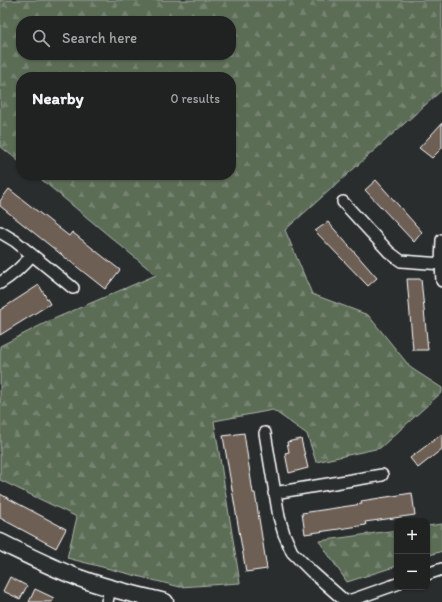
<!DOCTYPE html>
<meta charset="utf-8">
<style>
body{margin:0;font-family:Itim,sans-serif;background:#2d2f2f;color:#f1f3f6}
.controls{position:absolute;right:12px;bottom:12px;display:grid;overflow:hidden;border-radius:8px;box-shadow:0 1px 3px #0004}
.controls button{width:36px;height:36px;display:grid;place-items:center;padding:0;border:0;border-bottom:1px solid #3d3f40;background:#202222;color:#f1f3f6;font:20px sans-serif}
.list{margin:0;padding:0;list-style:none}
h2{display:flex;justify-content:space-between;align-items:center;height:52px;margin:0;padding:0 16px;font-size:17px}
h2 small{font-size:13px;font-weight:400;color:#a2a4a5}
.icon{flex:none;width:22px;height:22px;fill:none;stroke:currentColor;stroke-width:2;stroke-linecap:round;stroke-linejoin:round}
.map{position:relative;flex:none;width:442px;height:602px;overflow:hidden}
.search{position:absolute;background:#202222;box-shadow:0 1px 3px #0004;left:16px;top:16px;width:220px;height:44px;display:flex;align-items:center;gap:10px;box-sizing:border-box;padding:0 14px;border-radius:16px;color:#a2a4a5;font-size:15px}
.panel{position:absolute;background:#202222;box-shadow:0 1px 3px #0004;left:16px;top:72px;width:220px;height:108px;border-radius:16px}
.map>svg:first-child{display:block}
.forest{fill:url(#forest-firs);stroke:#adb6ab;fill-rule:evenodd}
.building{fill:#6e5f55;stroke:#fff}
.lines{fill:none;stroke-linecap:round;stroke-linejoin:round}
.street-casing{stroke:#fff;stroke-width:14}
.secondary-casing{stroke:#fff;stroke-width:19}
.street{stroke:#2a2d2e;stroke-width:11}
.secondary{stroke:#2a2d2e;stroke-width:16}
</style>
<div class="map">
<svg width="442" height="602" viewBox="0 0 442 602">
<defs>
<pattern id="forest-firs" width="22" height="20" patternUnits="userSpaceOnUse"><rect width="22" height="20" fill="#5b6d57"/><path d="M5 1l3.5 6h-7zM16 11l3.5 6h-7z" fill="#748370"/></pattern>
</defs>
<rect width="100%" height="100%" fill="#2a2d2e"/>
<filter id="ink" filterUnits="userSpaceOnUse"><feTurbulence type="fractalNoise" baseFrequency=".025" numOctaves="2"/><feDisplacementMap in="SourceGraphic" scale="8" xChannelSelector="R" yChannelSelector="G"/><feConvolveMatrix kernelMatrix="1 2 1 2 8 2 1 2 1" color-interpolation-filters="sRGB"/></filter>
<g filter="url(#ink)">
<path class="forest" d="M0,0h442v90l-157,140 27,64 56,21 43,53 31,20v4l-62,56 -64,14 -9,-28 -34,-24 -59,11 26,162 -60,4 -113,-29 10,-41 -77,-37v-134l49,-25 107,-46 -120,-100h195v-98h-210v86l-21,-17zM21,21h210v34h-210z
M442,524v27l-15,5v-30z
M397,530v36l-50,16 -28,-41z"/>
<path class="building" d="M442,123v25l-10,10 -13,-10z
M376,180l46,52 -8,10 -49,-52z
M9,189l60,47 3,-4 48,38 -15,19 -105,-83v-5z
M328,222l49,56 -9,8 -53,-55z
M407,279h14l7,71h-15z
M39,285l11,19 -50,31v-25z
M244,433l9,60h2l12,76 -21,3 -23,-136z
M442,434v15l-24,19 -8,-10z
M301,439l7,29 -19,5 -4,-20 4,-1 -2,-10z
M412,493l3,22 -50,7 1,3 -61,9 -3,-21 60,-9 -1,-3z
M0,494l66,35 -10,19 -56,-30z
M10,577l17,9 -7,13 -17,-8z
M35,589l19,9 -2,4h-23z"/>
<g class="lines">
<g class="street-casing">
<path id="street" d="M343,202l46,50 12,9 41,3
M0,232l15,9 58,47
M442,240l-1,24 1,17
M0,283c13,-8 22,-16 32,-28
M265,433l14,84 5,17 8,18 20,20 34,30
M274,493l108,-18
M427,574l15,-5
M107,602l3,-13
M346,602l51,-18"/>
</g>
<g class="secondary-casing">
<path id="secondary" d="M0,542c27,13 54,27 82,37 27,10 55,16 83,23"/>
</g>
<use href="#street" class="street"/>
<use href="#secondary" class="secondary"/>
</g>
</g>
</svg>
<div class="controls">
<button>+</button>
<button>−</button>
</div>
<div class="search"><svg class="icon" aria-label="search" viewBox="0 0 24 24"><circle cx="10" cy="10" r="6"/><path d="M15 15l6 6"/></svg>Search here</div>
<section class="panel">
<h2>Nearby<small>0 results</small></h2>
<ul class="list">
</ul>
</section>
</div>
